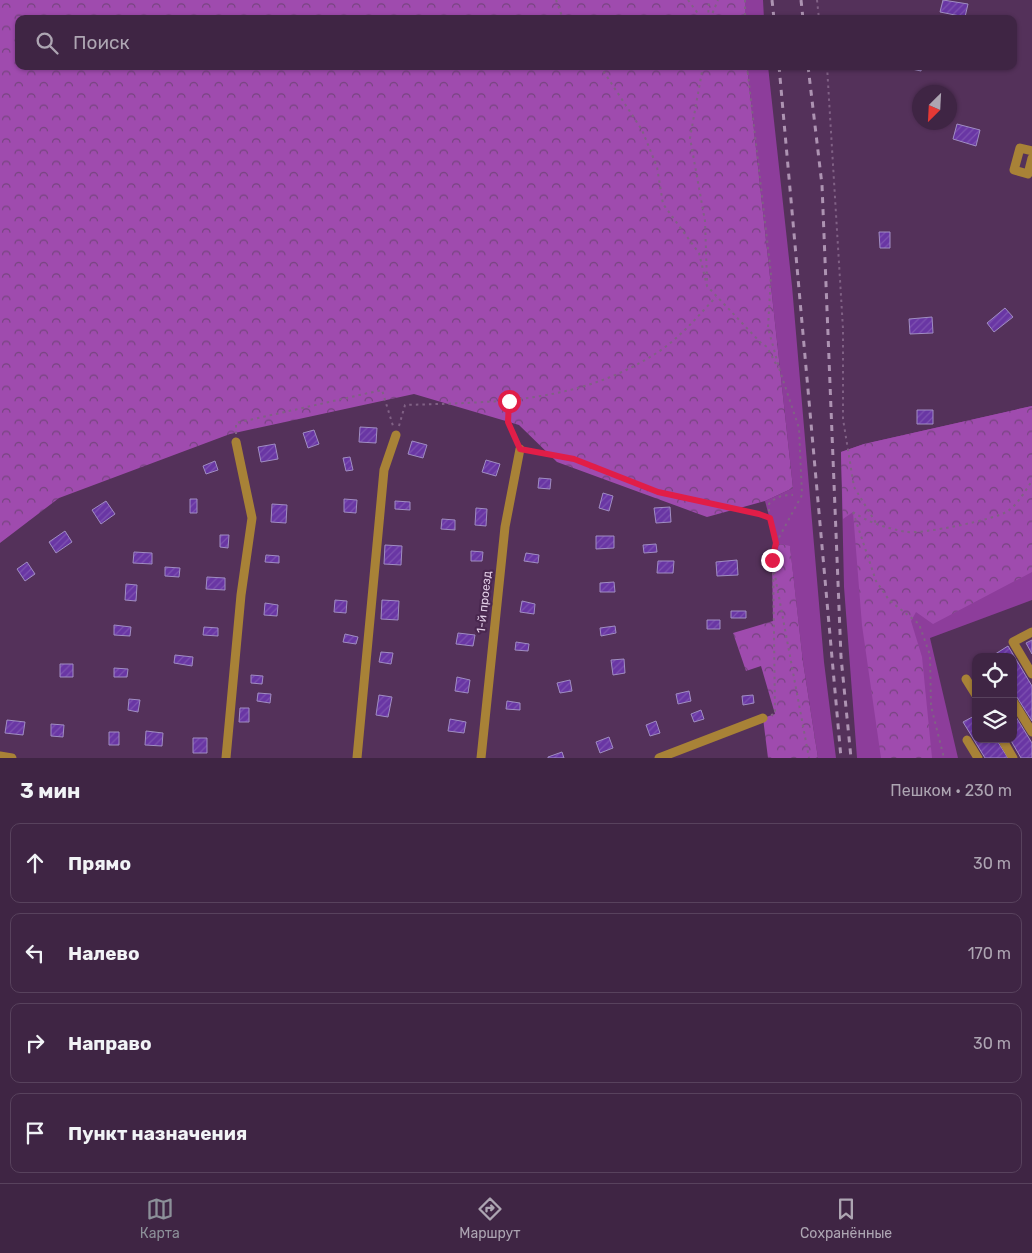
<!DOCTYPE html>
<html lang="ru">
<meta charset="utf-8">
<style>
body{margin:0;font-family:Rubik,sans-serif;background:#462d4b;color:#f1f3f6}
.controls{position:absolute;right:15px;bottom:15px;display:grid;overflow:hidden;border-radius:10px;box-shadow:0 1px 4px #0004}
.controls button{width:45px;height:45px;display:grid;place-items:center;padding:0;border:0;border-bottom:1px solid #58425d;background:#3f2544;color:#f1f3f6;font:25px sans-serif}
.compass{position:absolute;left:912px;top:85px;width:45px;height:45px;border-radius:50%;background:#3f2544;box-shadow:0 1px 4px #0004;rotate:204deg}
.stop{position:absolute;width:15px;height:15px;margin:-11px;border:4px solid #e11d48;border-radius:50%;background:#fff}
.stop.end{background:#e11d48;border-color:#fff;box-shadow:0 1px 5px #0008}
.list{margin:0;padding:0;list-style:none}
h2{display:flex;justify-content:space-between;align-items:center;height:65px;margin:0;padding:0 20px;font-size:21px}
h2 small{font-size:16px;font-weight:400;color:#ada5b2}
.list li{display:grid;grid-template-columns:32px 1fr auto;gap:15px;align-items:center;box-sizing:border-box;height:80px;margin:0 10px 10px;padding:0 10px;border:1px solid #58425d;border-radius:10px}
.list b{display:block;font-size:19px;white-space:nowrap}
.list em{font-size:16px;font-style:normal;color:#ada5b2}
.icon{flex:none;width:28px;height:28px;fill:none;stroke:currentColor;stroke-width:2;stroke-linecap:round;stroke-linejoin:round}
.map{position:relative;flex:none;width:1032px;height:758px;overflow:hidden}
.search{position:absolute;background:#3f2544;box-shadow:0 1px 4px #0004;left:15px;right:15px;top:15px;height:55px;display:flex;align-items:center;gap:12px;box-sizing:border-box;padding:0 18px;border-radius:10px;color:#ada5b2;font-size:19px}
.sheet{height:425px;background:#3f2544}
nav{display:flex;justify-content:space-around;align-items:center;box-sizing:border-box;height:70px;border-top:1px solid #58425d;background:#3f2544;font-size:14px;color:#ada5b2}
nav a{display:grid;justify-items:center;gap:2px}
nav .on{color:#8c9099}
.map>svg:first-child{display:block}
.grass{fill:#8d3d9b}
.forest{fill:url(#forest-crowns)}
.building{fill:url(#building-hatch);stroke:#a08dc2}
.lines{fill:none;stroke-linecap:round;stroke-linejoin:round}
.path{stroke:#806185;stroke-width:2;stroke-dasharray:2.5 4;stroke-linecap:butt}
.minor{stroke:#a88237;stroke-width:9}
.rail{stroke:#ad93b2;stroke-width:3;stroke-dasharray:6 6;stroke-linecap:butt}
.route{stroke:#e11d48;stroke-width:6}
.labels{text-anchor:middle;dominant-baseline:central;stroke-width:4.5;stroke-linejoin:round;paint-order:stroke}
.street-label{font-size:12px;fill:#e3cee7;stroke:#49274f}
</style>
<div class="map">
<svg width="1032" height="758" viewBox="0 0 1032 758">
<defs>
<pattern id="forest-crowns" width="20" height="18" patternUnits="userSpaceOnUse" patternTransform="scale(1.25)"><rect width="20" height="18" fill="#9f4bae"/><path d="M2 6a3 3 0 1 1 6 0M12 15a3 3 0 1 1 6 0" fill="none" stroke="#76457f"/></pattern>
<pattern id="building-hatch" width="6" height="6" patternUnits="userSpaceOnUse" patternTransform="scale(1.25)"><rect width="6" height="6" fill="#6936a4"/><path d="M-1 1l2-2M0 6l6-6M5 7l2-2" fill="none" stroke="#7e52b1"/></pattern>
</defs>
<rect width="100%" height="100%" fill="#54315a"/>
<path class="grass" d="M745,0h18l1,19h-19z
M747,66h21l24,220 32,376 12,96h-18l-15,-96 -13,-115 -14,-4 -11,-42 28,-13z
M1032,406v194l-102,38 28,120h-101l-13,-171 -3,-135 23,-8z"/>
<path class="forest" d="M0,0h745v19h-726v47h728l46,422 -28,13 -58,16 -150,-55 -38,-37 -105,-31 -184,40 -171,64 -59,45z
M1032,406v166l-99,52 -17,-12 -5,9 11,36 10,101h-51l-19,-133 -9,-113 -10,7 -2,-67 23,-8z
M776,543l14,3 13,116 15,96h-50l-5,-40 12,-4 -14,-48 -15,5 -13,-38 40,-12 -1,-61z"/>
<path class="building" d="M943,0l25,4 -3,13 -25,-5z
M898,66h24l-1,5z
M957,124l23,6 -4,16 -23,-7z
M879,232h11v16h-10z
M1005,308l8,9 -19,15 -7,-9z
M932,317l1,16 -23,1 -1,-15z
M917,410h16v14h-16z
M360,427l17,1 -1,15 -17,-1z
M314,430l5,14 -11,4 -5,-15z
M412,441l15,4 -4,13 -15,-4z
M275,444l3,15 -17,3 -3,-15z
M350,457l3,13 -7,1 -3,-13z
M486,460l14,4 -4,12 -14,-4z
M215,461l3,9 -12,4 -3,-8z
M539,478l12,1 -1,10 -12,-1z
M603,493l10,3 -4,15 -10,-3z
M190,499h7v14h-7z
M344,499l13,1 -1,13 -12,-1z
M106,501l9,13 -14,10 -9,-14z
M395,501l15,1v8l-15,-1z
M272,504l15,1 -1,18 -15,-1z
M670,507l1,15 -15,1 -2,-15z
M476,508l11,1 -1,17 -11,-1z
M442,519l13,1v10l-14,-1z
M65,531l7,11 -16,11 -7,-11z
M220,535h9l-1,13 -8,-1z
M596,536h18v12l-18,1z
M656,544l1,8 -13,1 -1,-8z
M385,545l17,1 -1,19 -17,-1z
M471,551l12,1 -1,9h-11z
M134,552l18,1v11l-19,-1z
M526,553l13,2 -1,8 -14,-2z
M266,555l13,1v7l-14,-1z
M737,560l1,15 -21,1 -1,-14z
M658,561h16l-1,12h-16z
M27,562l8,12 -10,7 -8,-12z
M165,567l15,1 -1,9 -14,-1z
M207,577l18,1v12l-19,-1z
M614,582l1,10h-15v-9z
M126,584l11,1 -1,16 -11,-1z
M335,600l12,1 -1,12 -12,-1z
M382,600l17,1 -1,19 -17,-1z
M522,601l13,3 -1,10 -14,-2z
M265,603l13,2 -1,11 -13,-1z
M731,611h15v7h-15z
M707,620h13v9h-13z
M114,625l17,2 -1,9 -16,-1z
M615,626l1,7 -15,3 -1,-8z
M204,627l14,1v8l-15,-1z
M458,633l17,2 -2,11 -17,-2z
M345,634l13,3 -2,7 -13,-2z
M1032,640v14l-6,-11z
M516,642l13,2 -1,7 -13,-1z
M1008,646l24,40v35l-19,-30v-34l-21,-1z
M381,652l12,1 -2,11 -12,-2z
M175,655l18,2 -1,9 -18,-3z
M624,659l1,14 -12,2 -2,-15z
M60,664h13v13h-13z
M114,668l14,1 -1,8h-13z
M251,675l12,1 -1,8 -11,-1z
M457,677l13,3 -2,13 -13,-2z
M570,680l2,11 -12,2 -3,-10z
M689,691l2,10 -13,3 -2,-10z
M258,693l13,1 -1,9 -13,-2z
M379,695l13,2 -4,20 -12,-2z
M753,695l1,8 -11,2 -1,-9z
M129,699l11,1 -2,12 -10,-2z
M507,701l13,2v7l-14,-1z
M240,708h9v14h-10z
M701,710l3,9 -10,3 -3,-8z
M1013,712l19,31v15h-11l-11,-19h3z
M976,715v24h20l12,19h-23l-22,-36z
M450,719l16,3 -2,11 -16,-2z
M7,720l18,2 -2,13 -18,-2z
M656,721l4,12 -10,3 -4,-11z
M51,724l13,1 -1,12 -12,-1z
M146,731l17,2 -1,13 -17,-1z
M109,732h10v13h-10z
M609,737l4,11 -13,5 -4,-11z
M193,738h14v15h-14z
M562,752l2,6h-16v-1z"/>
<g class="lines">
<path class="path" d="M556,0l7,19
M688,0l14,19
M745,0v19
M817,0l2,19
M708,19l1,-19
M710,19l8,-19
M600,66l42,64 15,37 6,37 36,49 8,33 53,56 7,5 11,21
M703,66l-13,72 15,83 2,60
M743,66l5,6
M747,66l24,208 -3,54 12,43 19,57 3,67 -26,48 -3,13 2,158 -4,1
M827,66l16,263v90l11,68 22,36
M509,402l-1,19 8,19
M399,426l6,-21c89,-3 171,-1 250,-51 23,-14 43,-38 61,-57
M236,434v-11l146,-33 11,36
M528,450l46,9 85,33 100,22 10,4 7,25
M853,512l23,69 13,19 30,24 11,31 1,51 13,52
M853,512c14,10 36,17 54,20 16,2 87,-12 101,-21 10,-7 17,-20 24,-30
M769,518v-14c7,-8 15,-9 24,-9
M773,565l36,193"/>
<path class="minor" d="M1032,151l-12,-3 -6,22 14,4 4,-16
M1032,632l-19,10 19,32
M966,679l10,16
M1013,701l19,31
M1002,739l11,19
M967,740l11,18
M0,756l12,2
M226,758l15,-163 11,-77 -16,-76
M357,758l27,-288 12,-35
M481,758l24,-231 15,-78
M659,758l104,-40"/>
<path class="rail" d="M772,0l2,19
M801,0l2,19
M779,66l62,692
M808,66l14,119 19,472 10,101"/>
</g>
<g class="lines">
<path class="route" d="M509,401l-1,21 12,27 54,10 84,33 101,22 11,4 6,25 -4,17"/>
</g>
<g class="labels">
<g class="street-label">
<text transform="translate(484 602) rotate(-84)">1-й проезд</text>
</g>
</g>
</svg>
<div class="controls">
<button><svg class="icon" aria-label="locate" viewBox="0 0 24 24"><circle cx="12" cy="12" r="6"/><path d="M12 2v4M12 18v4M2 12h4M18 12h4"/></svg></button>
<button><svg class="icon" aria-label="layers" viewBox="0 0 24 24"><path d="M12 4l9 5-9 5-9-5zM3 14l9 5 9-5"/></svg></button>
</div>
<svg class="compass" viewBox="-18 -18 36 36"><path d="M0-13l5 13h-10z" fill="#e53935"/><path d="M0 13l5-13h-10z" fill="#ada5b2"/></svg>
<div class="stop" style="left:509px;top:401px"></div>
<div class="stop end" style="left:772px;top:560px"></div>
<div class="search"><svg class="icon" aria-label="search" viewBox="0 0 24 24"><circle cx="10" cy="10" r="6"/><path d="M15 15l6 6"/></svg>Поиск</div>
</div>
<section class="sheet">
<h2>3 мин<small>Пешком · 230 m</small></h2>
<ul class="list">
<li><svg class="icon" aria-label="ahead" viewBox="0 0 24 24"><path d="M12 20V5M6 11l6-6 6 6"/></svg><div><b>Прямо</b></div><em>30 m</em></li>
<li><svg class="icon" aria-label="left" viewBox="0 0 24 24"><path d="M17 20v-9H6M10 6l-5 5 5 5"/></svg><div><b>Налево</b></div><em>170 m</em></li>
<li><svg class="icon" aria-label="right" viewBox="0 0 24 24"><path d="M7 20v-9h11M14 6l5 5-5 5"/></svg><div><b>Направо</b></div><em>30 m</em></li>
<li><svg class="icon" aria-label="arrive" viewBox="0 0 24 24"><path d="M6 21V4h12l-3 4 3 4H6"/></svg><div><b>Пункт назначения</b></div></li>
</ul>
</section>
<nav>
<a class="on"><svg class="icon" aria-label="map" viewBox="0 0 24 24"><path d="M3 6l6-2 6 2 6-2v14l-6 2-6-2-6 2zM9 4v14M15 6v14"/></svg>Карта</a>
<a><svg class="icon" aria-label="directions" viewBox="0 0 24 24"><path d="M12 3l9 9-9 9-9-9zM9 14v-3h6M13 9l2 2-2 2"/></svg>Маршрут</a>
<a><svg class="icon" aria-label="saved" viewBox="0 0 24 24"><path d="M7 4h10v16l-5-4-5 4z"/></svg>Сохранённые</a>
</nav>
